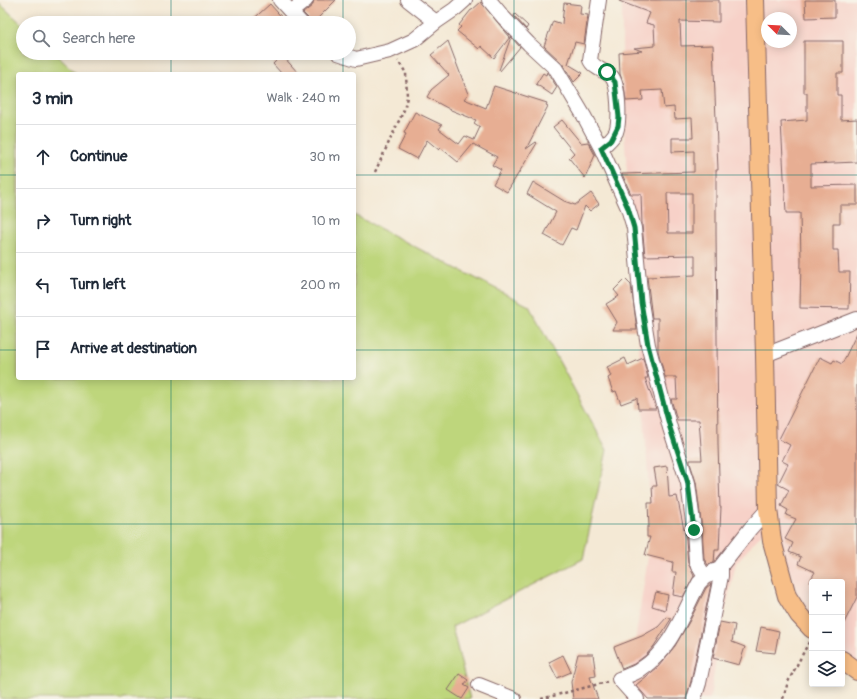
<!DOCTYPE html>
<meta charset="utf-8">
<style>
body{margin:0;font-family:Pangolin,sans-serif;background:#f2f2f3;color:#1f2937}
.controls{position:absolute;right:12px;bottom:12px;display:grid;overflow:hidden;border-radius:4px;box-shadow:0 2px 10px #0003}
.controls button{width:36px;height:36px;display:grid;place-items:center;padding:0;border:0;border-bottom:1px solid #e0e1e3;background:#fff;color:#1f2937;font:20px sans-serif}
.compass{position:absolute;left:761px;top:12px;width:36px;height:36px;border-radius:50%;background:#fff;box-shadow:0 2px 10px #0003;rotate:294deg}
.stop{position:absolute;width:12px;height:12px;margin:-9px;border:3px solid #0b8043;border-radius:50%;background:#fff}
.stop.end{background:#0b8043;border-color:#fff;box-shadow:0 1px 4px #0008}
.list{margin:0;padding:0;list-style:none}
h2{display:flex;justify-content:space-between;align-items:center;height:52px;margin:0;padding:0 16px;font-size:17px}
h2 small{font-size:13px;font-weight:400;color:#747a83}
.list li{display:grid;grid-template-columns:26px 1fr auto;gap:12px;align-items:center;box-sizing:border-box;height:64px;padding:0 16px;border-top:1px solid #e0e1e3}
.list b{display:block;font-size:15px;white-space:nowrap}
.list em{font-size:13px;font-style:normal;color:#747a83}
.icon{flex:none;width:22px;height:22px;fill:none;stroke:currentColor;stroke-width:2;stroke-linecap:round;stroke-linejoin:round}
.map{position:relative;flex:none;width:857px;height:699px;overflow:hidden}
.search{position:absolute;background:#fff;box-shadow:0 2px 10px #0003;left:16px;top:16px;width:340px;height:44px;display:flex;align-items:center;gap:10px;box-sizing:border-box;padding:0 14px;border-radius:22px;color:#747a83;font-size:15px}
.panel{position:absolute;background:#fff;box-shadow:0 2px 10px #0003;left:16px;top:72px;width:340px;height:308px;border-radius:4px}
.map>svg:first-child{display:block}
.built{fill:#f7d1c8;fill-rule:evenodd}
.green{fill:#bed67b;stroke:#847a53}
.building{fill:#e7ae93;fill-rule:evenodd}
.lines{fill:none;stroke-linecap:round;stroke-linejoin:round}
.minor-casing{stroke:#866666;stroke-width:16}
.major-casing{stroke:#866666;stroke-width:20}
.path{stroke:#866666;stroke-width:2.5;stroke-dasharray:3 3;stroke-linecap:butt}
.minor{stroke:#fff;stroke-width:14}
.major{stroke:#f7be87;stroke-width:18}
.route{stroke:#0b8043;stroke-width:5}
.grid{fill:none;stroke:#0f766e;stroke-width:1;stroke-opacity:0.55}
</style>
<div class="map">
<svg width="857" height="699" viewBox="0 0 857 699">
<rect width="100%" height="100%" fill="#f7f3e8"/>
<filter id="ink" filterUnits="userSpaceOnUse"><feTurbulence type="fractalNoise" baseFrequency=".025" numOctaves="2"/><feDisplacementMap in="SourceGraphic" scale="8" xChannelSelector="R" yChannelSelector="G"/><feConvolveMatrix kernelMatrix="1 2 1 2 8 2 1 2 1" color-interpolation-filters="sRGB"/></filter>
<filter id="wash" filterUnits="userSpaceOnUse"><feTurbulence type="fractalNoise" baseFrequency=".012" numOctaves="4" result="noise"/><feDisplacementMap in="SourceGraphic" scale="16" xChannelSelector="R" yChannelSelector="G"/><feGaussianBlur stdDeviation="0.9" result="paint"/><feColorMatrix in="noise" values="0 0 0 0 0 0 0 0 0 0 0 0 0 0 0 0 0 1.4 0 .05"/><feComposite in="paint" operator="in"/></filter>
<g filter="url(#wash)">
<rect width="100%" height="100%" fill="#f4e9d5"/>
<path class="built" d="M622,0h235v673l-15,-17v-74h-30v39l-11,-15 -29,-84 -36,41 -17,75 -9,61h-84l26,-167 -29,-417 -1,-25zM767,18h24v24h-24z"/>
<path class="green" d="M0,4l23,21v28h31l23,21h-59v304h336v-163l175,91 78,144 -24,109 -131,68 18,72h-470z"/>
<g id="blocks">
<path class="building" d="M314,0h22l-23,23h-4l-1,-5 -5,-5 9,-7z
M619,0h100v22l-39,-1 1,25 32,-1 5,125h-2v62l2,213 2,62h1l-2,43h-4l-1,13 -6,2 -4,-6 -2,-30 -6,-47 -6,-19v-3h12l-3,-40h-22l-6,-21h6l-1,-22h-11l-7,-26v-33h-6l-5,-41 48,-2v-20l-50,1 -3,-31 -1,-31h-10l-9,-20 72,-2v-21l-22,1v-14h21l-1,-20 -17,1 -1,-12 -10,1 -2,-18 -20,1 1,9 -17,1 -2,-15 -4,-12 -1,-21 23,-2 -8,-3 21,-2 -1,-21 -8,-2 4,-10 -31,-12zM667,193h25v40h-24z
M805,0h30v17l-29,1z
M481,2l17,21 12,14 -16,21 -13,-12 -2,3 -22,-18 4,-4 -2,-2 12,-15h1z
M564,3l17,2 -1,9 8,1 -4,29 -9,-2 -7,22 15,9 -9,9 -12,-19 -18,-17 9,-25 9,3z
M270,4l15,17 1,-2 4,4h-41z
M515,14l13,12 -2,3 -12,-13z
M511,37l9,10 -20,24 -1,-1z
M448,41l20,53 -4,5 22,9 8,-22 53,17 -1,2 2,1 -22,43 10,-7 1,1 -30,49 -14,-8 8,-14 -9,-5 5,-8 -24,-13 -15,18 -17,-14 -2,2 -12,-10 -10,19 -19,-10 8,-15 -2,-1 11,-21 27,13 -3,4 20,15 6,-8 9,4 6,-13 -6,-4 2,-3 -25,-10 -24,-13 4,-7 18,-15 -18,-20z
M804,41h39v32h-6v22h4v25l16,-1v43l-46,2v22l46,-1v20h-17v18h-7v27h5l1,22h11l-1,37 -49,-1 1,-48 -1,-47h-14l-5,-91 26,-2v-27h-3z
M282,55l17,19h-17l-9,-10z
M547,72l10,15 -5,8 -16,-11 7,-11 3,2z
M562,120l19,23 7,-1 7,13 -10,23 -16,-20 5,-5 -21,-26z
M533,182l31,19 11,4 16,-12 8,11 -9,7 -5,-5 -9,24 -5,-2 -9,17 -18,-10 12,-23 -29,-18z
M625,279l6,6 6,45h-24l4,-8 -11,-18 13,-8 -5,-6z
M857,333v264l-15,30v-45h-33l6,-10 -17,-8 3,-7 -12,-5 4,-9 -8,-4 11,-20 -10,-4 2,-5 -7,-4 8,-16 -11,-6 10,-20 -6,-3 8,-16 -11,-6 41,-82 12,6 2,-3 8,4z
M625,358l3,7 15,-7 5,20h-3l11,31h-18l-1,-11 -16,6 -5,-13 -3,1 -5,-14 3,-2 -4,-9z
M667,466l2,31 8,-1 7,34 1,-1 3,34 6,13 -11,21 -10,-2 3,-23h-4l1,-10 -28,-7 5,-18h-3v-10h2l-1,-24h5l-1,-17h5l-3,-18z
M711,584l-20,97 -5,18h-38l-12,-14 22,-18 17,-21 14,-24 17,-34z
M656,592l12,3 -3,15 -13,-4z
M667,617l4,2 -17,27 -8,9 -12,9 -12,5 -8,-22 28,-11 16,-9z
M720,622l15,3 -3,17 13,5 -6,18 -26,-7z
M761,627l18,4 -4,22 -19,-2z
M578,654h15l3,22 -6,1 8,22h-25l-2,-17z
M563,655l8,17 -14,6 -8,-16z
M459,674l9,6 -4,5 5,3 -7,11 -14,-9z"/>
</g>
</g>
<g filter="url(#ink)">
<use href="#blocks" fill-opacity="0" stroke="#866666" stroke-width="1"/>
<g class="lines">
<g class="minor-casing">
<path id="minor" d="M280,0l11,12 15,-12
M408,0l28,22 19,-13 10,-9
M489,0l15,18 25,26 27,25 28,47 17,32 27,60 6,20 7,74 7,43 22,83 18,55 6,47 2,32 6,10 6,4
M599,0l-9,60c3,8 16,11 22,17 7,9 8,44 4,55 -4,7 -9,11 -15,16
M291,12l10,11
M338,53l18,6 34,-8 24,-11 22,-18
M765,355l92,-36
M479,685l35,14
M637,699l-18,-20c7,-3 16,-5 22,-10 30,-19 42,-56 58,-86l5,-5 10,-7
M694,699l5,-16 12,-58 10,-49v-10l29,-37 18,-20"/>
</g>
<g class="major-casing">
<path id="major" d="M755,0l10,355 3,154 4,32 15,55 12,19 13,14
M842,660l15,11"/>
</g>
<path class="path" d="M375,172l29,-62 3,-13 -1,-24 -8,-12
M541,699l66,-17
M783,699l5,-17 21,-40"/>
<use href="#minor" class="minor"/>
<use href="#major" class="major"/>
</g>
</g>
<g class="lines" filter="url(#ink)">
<path class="route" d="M607,72l8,10 4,35 -1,9 -7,14 -10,8 27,60 6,20 7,74 7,43 22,83 18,55 6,47"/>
</g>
<path class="grid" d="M171,0v23M343,0v23M514,0v699M686,0v699M171,53v21M343,53v21M0,175h18M354,175h503M0,350h18M354,350h503M171,378v321M343,378v321M0,524h857"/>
</svg>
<div class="controls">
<button>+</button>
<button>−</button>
<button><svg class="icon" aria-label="layers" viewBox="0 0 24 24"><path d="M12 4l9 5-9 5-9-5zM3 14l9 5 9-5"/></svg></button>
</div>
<svg class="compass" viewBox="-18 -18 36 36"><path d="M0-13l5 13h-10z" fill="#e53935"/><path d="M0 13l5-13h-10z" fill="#747a83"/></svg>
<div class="stop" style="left:607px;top:72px"></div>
<div class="stop end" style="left:694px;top:530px"></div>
<div class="search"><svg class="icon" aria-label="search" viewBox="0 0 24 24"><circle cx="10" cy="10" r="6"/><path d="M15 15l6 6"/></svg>Search here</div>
<section class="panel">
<h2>3 min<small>Walk · 240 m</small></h2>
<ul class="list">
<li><svg class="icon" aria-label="ahead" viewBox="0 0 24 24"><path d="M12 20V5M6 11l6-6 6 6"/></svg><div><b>Continue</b></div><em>30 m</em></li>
<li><svg class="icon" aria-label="right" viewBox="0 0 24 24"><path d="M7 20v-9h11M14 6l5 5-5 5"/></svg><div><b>Turn right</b></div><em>10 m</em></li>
<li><svg class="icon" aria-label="left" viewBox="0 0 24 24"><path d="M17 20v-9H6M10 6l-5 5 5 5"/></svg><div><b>Turn left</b></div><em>200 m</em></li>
<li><svg class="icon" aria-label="arrive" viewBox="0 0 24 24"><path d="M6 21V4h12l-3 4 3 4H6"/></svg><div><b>Arrive at destination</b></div></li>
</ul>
</section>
</div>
